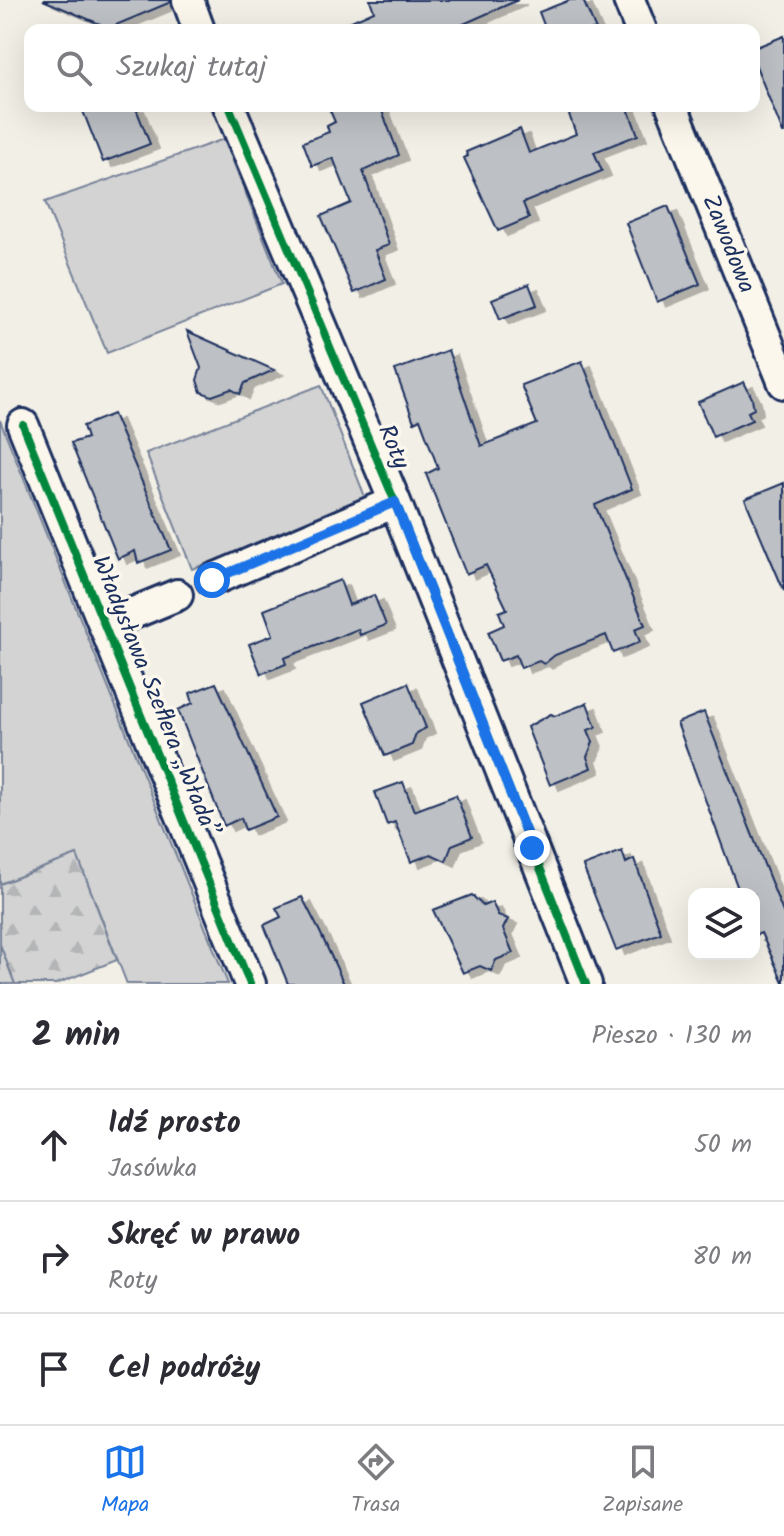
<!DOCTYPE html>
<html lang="pl">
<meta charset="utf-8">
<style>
body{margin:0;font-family:Kalam,sans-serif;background:#f2f2f3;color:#2b2b33}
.controls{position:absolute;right:24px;bottom:24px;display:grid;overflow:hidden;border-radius:16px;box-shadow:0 8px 32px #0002}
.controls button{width:72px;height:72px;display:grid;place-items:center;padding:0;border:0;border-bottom:2px solid #e1e1e2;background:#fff;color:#2b2b33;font:40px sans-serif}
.stop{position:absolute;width:24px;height:24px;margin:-18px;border:6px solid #1a73e8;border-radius:50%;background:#fff}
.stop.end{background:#1a73e8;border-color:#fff;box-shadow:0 2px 8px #0008}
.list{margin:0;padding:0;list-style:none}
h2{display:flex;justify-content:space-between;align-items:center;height:104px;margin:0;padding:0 32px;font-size:34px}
h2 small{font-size:26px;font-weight:400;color:#7c7c81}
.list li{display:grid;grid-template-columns:52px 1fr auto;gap:24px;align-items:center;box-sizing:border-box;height:112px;padding:0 32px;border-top:2px solid #e1e1e2}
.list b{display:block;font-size:30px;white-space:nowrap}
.list p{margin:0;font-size:26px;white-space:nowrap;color:#7c7c81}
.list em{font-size:26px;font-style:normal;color:#7c7c81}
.icon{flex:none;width:44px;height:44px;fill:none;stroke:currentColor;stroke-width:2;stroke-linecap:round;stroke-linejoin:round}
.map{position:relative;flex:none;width:784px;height:984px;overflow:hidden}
.search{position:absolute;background:#fff;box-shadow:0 8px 32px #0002;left:24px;right:24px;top:24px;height:88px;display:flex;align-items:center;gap:20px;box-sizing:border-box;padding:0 28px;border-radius:16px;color:#7c7c81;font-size:30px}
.sheet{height:440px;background:#fff}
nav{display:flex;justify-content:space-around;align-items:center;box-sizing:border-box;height:112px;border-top:2px solid #e1e1e2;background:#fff;font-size:22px;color:#7c7c81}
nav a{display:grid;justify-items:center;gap:4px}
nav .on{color:#1a73e8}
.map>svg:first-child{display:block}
.grass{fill:#d2d3d2;stroke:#768198;stroke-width:2}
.forest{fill:url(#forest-firs);stroke:#768198;stroke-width:2}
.building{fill:#bdc0c4;stroke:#1b2f5e;stroke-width:2;filter:url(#shadow)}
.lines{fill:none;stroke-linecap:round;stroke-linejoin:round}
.street-casing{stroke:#1b2f5e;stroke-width:36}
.street{stroke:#fbf7ec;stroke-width:30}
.cycleway-casing{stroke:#fbf7ec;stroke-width:13}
.cycleway{stroke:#00873e;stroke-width:8}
.route{stroke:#1a73e8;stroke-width:10}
.labels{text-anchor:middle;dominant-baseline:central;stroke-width:7;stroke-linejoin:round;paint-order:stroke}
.street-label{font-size:24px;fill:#1b2f5e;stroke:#fbf7ec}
</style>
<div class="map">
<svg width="784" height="984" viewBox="0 0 784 984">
<defs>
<pattern id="forest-firs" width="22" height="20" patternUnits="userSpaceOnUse" patternTransform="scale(2)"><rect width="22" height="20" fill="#d2d3d2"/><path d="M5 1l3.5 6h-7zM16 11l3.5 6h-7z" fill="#b4b5b7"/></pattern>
<filter id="shadow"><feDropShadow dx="9" dy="5" stdDeviation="0" flood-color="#0004"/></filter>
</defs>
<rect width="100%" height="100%" fill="#f2efe6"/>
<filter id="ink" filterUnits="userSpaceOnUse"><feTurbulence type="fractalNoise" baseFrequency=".0125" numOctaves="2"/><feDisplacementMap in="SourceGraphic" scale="16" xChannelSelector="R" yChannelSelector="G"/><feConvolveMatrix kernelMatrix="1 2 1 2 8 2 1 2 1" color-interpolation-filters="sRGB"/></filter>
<g filter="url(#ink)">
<path class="grass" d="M224,139l58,145 -175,69 -62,-151z
M321,385l46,117 -175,67 -46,-116z
M0,420l228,564h-101l-50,-129 -77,29z
M0,944l15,40h-15z"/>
<path class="forest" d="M77,855l40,105 -61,24h-41l-15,-40v-60z"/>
<path class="building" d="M43,0h127l1,2 -62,26z
M370,0h148l-68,30h-119l43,-19z
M570,0h13l13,30h-50l-7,-18z
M784,36v97h-1l-29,-72v-13z
M81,106h54l15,38 -47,18z
M328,106h52l19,49 -36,16 26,74 -14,5 11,29 -32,14 -33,-77 30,-13 -18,-45 -21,8 -9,-24 26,-10 -2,-6 8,-4z
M566,106h61l11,29 -44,17 8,19 -79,32 6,15 -31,13 -34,-73 4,-2 -2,-4 54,-23 9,24 47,-19z
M668,206l32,78 -43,18 -31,-79z
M529,284l8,21 -37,14 -8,-20z
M187,331l87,39 -29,13 -5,11 -9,-5 -19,7 -11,-4 -4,-12 4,-12z
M448,350l33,96 56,-22 -16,-39 61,-24 50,128 -37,16 50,120 -10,4 5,13 -27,11 -7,-18 -51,20 -11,9 -5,-3 -18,7 -5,-13 -16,6 -12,-29 16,-7 -5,-13 8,-3 -21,-44 -20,9 -40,-100 12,-6 -18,-49 -6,3 -19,-52z
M744,382l8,16 2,11 -6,3 4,8 -39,17 -15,-35z
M113,414l58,136 -33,13 -3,-12 -17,8 -47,-116 16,-5 -4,-12z
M784,483v108l-39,-92z
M340,580l9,25 25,-10 12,30 -26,10 -2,-6 -37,15 -37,14 2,6 -25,10 -12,-30 24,-9 -9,-25z
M216,683l61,134 -32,13 -4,-12 -17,8 -46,-116 15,-7 -3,-10z
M408,683l18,45 -10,5 -4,12 -27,11 -22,-54z
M587,703l9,24 -8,3 5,12 -6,15 4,11 -41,17 -23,-58 24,-13 4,2z
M704,712l80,203v69l-23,-51 -7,3v-42h-14l-63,-171z
M403,782l11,29 42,-16 16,42 -20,8 -6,16 -15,-7 -20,8 -16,-40 -8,3 -12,-33z
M622,851l4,12 8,-4 27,74 -45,17 -33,-84z
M472,895l11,11 9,-4 6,13 10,4 -5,10 10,24 -17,7 -5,11 -11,-5 -17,7 -30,-63z
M302,897l18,35 24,52h-56l-24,-59 17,-8 -5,-9z"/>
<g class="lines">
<g class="street-casing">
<path id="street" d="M188,0l11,30
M629,0l12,30
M229,106l166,396 191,482
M672,106l112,277
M23,425l227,559
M212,580l183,-78
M104,625l73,-30"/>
</g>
<use href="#street" class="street"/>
<g class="cycleway-casing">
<path id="cycleway" d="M229,106l166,396 191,482
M23,425l227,559"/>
</g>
<use href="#cycleway" class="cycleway"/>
</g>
</g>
<g class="lines" filter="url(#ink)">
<path class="route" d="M212,580l183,-78 137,346"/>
</g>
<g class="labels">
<g class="street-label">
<text transform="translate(728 244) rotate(68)">Zawodowa</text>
<text transform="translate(393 447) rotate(67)">Roty</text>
<text transform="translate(155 697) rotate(68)">Władysława Szeflera „Włada”</text>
</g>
</g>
</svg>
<div class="controls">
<button><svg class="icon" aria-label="layers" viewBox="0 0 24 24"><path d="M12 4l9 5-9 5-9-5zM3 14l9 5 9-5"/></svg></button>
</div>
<div class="stop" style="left:212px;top:580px"></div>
<div class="stop end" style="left:532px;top:848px"></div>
<div class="search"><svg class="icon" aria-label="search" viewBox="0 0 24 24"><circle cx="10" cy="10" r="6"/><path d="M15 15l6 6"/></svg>Szukaj tutaj</div>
</div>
<section class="sheet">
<h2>2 min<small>Pieszo · 130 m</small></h2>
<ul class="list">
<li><svg class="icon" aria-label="ahead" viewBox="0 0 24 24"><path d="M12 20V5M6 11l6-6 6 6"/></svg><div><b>Idź prosto</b><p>Jasówka</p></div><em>50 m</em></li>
<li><svg class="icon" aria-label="right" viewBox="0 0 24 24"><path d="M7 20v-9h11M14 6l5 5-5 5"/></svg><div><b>Skręć w prawo</b><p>Roty</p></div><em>80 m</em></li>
<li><svg class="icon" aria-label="arrive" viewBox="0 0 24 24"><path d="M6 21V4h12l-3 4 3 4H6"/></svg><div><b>Cel podróży</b></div></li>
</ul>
</section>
<nav>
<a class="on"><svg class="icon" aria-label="map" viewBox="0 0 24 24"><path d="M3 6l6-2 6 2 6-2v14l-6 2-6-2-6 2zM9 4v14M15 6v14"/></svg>Mapa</a>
<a><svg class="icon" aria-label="directions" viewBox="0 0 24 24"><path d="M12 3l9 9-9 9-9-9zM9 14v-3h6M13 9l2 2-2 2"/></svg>Trasa</a>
<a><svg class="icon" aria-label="saved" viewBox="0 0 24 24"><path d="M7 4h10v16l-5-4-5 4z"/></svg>Zapisane</a>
</nav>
